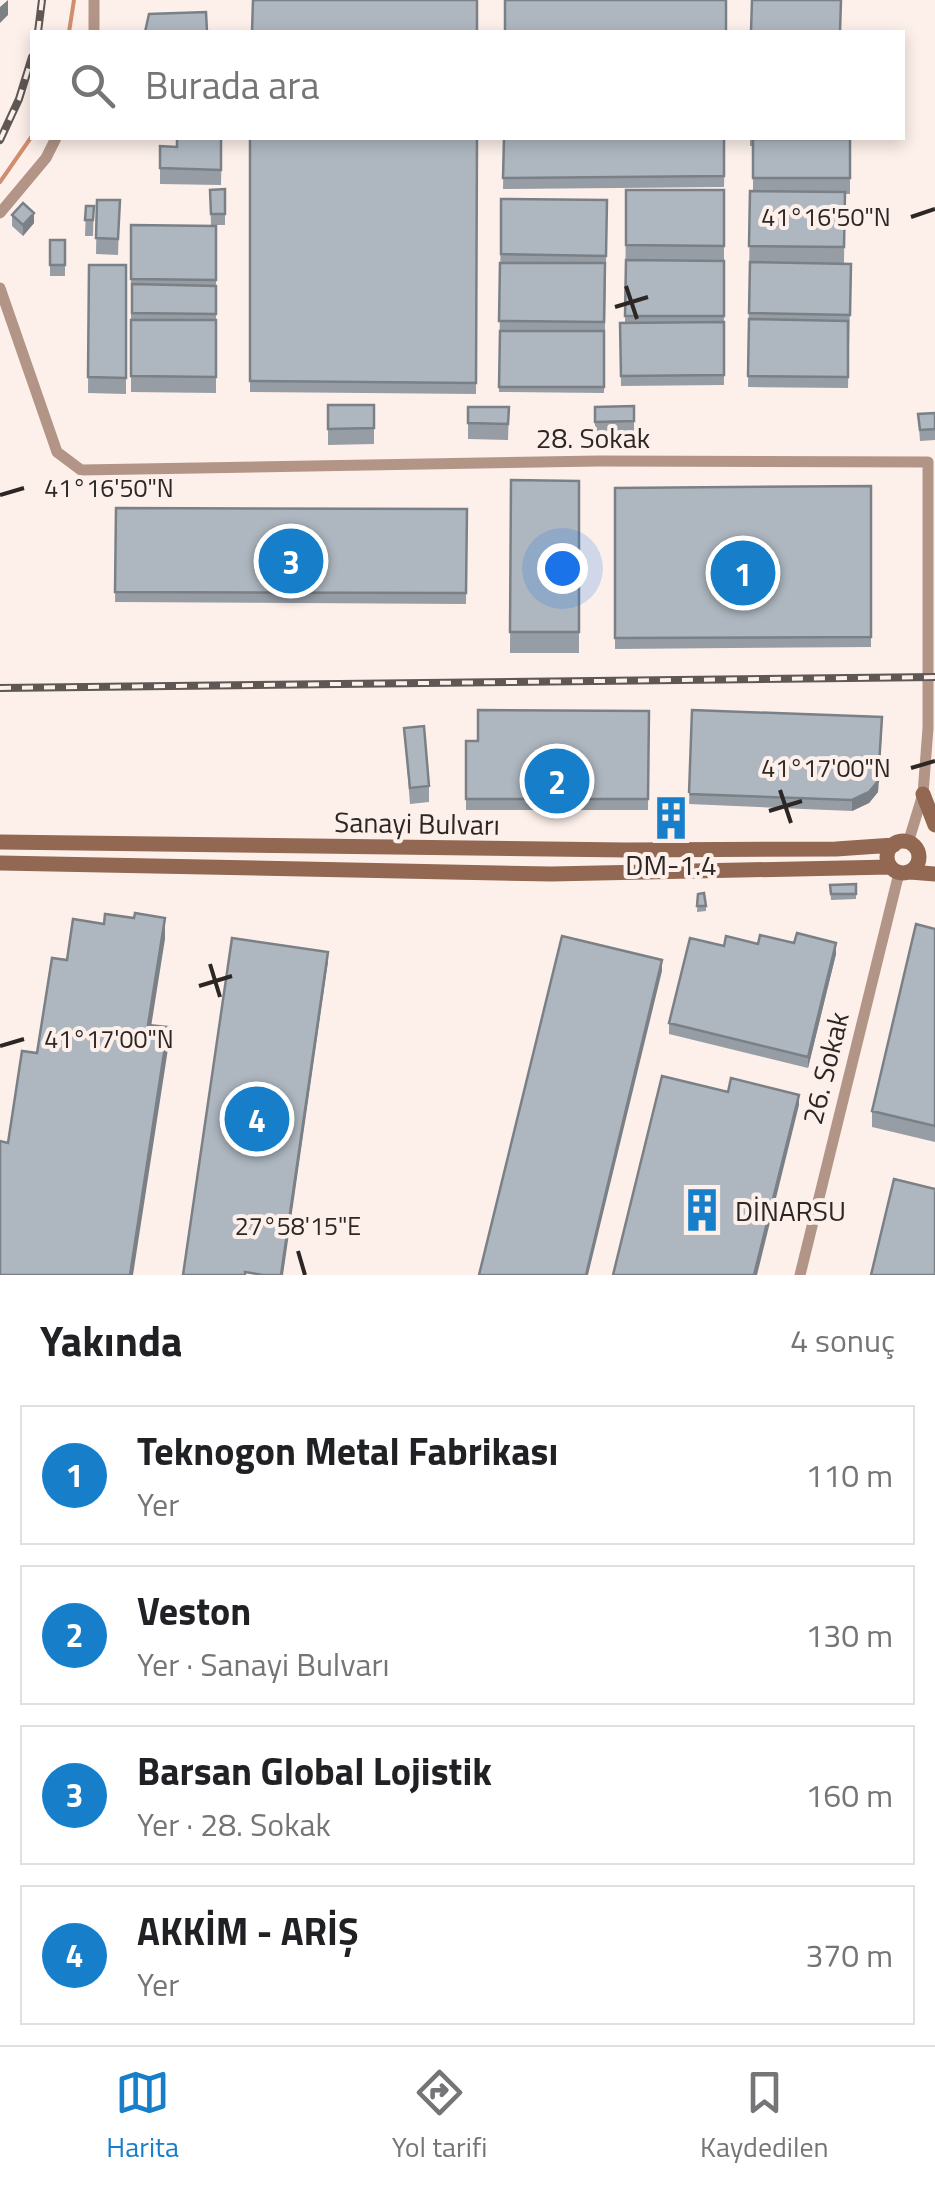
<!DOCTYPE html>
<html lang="tr">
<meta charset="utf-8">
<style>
body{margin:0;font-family:"Titillium Web",sans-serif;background:#f2f2f2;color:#202124}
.you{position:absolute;left:562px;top:568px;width:35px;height:35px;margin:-25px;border:8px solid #fff;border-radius:50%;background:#1a73e8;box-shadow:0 0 0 15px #1a73e833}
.badge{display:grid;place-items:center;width:65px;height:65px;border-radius:50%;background:#177fca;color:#fff;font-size:32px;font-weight:700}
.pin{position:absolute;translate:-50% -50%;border:5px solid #fff;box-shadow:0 2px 10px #0006}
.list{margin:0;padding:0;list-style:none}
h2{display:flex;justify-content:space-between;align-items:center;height:130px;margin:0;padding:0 40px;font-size:42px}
h2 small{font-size:32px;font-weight:400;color:#757577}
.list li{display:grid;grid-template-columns:65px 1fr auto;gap:30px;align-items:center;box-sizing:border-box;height:140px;margin:0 20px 20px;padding:0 20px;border:2px solid #e0e0e0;border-radius:0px}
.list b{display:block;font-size:38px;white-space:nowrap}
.list p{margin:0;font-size:32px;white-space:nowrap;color:#757577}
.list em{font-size:32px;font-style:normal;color:#757577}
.icon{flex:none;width:55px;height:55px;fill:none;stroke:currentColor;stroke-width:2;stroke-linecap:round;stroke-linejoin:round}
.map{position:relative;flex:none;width:935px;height:1275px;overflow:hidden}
.search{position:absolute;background:#fff;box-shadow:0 5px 15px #0003;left:30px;right:30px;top:30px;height:110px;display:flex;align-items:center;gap:25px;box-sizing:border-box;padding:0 35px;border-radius:0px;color:#757577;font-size:38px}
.sheet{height:770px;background:#fff}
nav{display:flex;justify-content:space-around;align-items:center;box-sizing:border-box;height:140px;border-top:2px solid #e0e0e0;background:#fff;font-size:28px;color:#757577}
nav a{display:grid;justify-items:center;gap:5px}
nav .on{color:#177fca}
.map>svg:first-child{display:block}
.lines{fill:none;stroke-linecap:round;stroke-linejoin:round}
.stream{stroke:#d08e6e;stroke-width:4}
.minor{stroke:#b39587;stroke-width:11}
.secondary{stroke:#926853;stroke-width:15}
.rail-casing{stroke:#5e5754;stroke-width:8}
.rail{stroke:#fdf0ea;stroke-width:4;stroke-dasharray:11;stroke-linecap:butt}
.wall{fill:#969da5}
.shaded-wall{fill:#7a8086}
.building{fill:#aeb7c0;stroke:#7a8086;stroke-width:2.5}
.ticks{fill:none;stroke:#2c2725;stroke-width:4}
.labels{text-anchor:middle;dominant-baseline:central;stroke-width:8;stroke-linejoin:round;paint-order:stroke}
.street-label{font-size:28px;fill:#2c2725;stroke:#fdf0ea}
.poi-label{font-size:28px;fill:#2c2725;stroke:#fdf0ea}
.ticks-label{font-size:25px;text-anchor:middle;fill:#2c2725;stroke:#fdf0ea;stroke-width:8;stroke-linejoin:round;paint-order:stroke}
</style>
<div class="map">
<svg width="935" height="1275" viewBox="0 0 935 1275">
<rect width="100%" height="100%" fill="#fdf0ea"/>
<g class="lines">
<path class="stream" d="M69,32l5,-32
M0,182l32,-46"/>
<path class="minor" d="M94,32v-32
M0,213l46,-55 10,-20
M0,288l57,164 24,18 518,-9 329,1v266l-5,66 -15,49
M800,1275l99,-402"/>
<path class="secondary" d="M923,794l12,31
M887 857a16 16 0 1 1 32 0a16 16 0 1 1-32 0Z
M0,842l626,8 210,-1 58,-4
M0,863l551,11 339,-7
M910,872l25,2"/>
<g class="rail-casing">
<path id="rail" d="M38,32l4,-32
M0,140l19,-41 13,-42
M0,688l935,-11"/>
</g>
<use href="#rail" class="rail"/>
</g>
<path class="wall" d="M222,138l-1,47 -61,-1v-38l17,1z
M250,138h227l-1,256 -226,-2z
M504,138h221l-1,49 -221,2z
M750,138l100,1v55h-5l-1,69 7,1 -3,124 -100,-1 2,-196h3v-45h-3z
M225,189v36h-14l-1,-35z
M626,190h98v195l-103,1 -1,-63h5z
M501,199l106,1 -3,193 -105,-1z
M97,200h23l-2,55 -22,-1z
M86,206h8l-1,30h-8z
M12,215l22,8 -11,13 -11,-10z
M131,225l85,1v167l-85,-1z
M50,240h15v36h-15z
M89,265h37v129l-38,-1z
M328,405h46v39l-46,1z
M634,406v31l-39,1v-31z
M468,407h41l-1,33 -40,-1z
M935,413v27l-15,1 -2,-27z
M511,480l68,1v172h-69z
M871,486v161l-256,2v-161z
M116,508l351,1 -1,95 -351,-2z
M692,710l190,18 -4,64 -9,11 -17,8 -163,-7z
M649,711l-1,99h-182v-69h12z
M404,728l25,58v16l-19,2z
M664,796h14v33h-14z
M856,884v15l-25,1 -1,-15z
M698,894l8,12v5l-9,1z
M935,929v213l-63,-15v-16z
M794,943l42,11 -28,114 -139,-34v-11l55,-77z"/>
<path class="shaded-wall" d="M8,0v15l-8,8v-16z
M34,213v10l-11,13v-11z
M882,728l-4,64 -9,11 -17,8v-11z
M165,918v21l-17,107v-21z
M836,943v11l-28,114v-11z
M328,952v10l-45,313h-2z
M662,960v11l-74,304h-2z
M168,1027v22l-35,226h-3z
M799,1095v10l-42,170h-3z"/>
<path class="building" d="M253,0h224v32h-225z
M505,0h221v32h-221z
M752,0h89l-1,32h-89z
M206,12l1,20h-62l4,-18z
M177,138h44v32l-61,-2v-22l17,1z
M250,138h227l-1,245 -226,-2z
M504,138h220v38l-221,2z
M753,139h97v39h-97z
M225,189v25h-14l-1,-24z
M626,190h98v56l-98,-1z
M750,191l95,1 -1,55 -95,-1z
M501,199l106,1 -1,56 -105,-2z
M97,200h23l-2,39 -22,-1z
M23,203l11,10 -11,12 -11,-10z
M86,206h8l-1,14h-8z
M131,225l85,1v54l-85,-1z
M50,240h15v25h-15z
M626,260l98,1v55h-99z
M750,262l101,2 -1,51 -101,-2z
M500,263h105l-1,59 -105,-1z
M89,265h37v113l-38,-1z
M132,284l84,2v28l-84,-1z
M749,319l99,2v56l-100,-1z
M131,320h85v57l-85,-1z
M724,322v53l-103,1 -1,-53z
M500,331h104v56h-105z
M328,405h46v23l-46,1z
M634,406v15l-39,1v-15z
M468,407h41l-1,17 -40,-1z
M935,413v16l-15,1 -2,-16z
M511,480l68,1v151h-69z
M871,486v151l-256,1v-150z
M116,508l351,1 -1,84 -351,-1z
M478,710l171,1 -1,88h-182v-58h12z
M692,710l190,7 -4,64 -9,11 -17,8 -163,-6z
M424,726l5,60 -19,2 -6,-60z
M664,796h14v23h-14z
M856,884v10h-25l-1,-9z
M704,893l2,13h-9l1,-12z
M135,913l30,5 -17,107 20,2 -38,248h-130v-134l8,2 14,-92 15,2 15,-95 15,2 6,-41 31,5 1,-10 29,4z
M916,924l19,5v197l-63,-15z
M797,933l39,10 -28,114 -139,-34 21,-85 34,8 2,-10 32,8 2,-9 34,8z
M562,936l100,24 -76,315h-107z
M232,938l96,14 -47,323h-18l-18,-3v3h-62z
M662,1076l66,16 3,-14 68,17 -45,180h-141z
M894,1179l41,10v86h-64z"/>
<path class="ticks" d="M911,217l24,-8M626,286l11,33M615,307l33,-10M0,495l24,-7M911,768l24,-7M780,790l11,33M769,811l33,-10M210,964l10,33M199,986l33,-10M0,1046l24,-7M298,1251l7,24"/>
<defs>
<g id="building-bare" transform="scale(3.45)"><path d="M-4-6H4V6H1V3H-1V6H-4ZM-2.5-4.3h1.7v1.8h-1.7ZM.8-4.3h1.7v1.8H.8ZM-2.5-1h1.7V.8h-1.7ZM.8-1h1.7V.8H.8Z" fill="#177fca" stroke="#fdf0ea" stroke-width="2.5" paint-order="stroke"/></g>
</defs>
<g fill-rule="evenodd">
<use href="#building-bare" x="671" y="818"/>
<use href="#building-bare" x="702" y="1210"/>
</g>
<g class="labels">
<g class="street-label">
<text x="593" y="437">28. Sokak</text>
<text transform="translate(417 823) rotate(1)">Sanayi Bulvarı</text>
<text transform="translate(825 1068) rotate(-76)">26. Sokak</text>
</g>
<g class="poi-label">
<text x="671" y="864">DM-1.4</text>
<text x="735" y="1210" text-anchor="start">DİNARSU</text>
</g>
</g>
<g class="ticks-label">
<text x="826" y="226">41°16'50"N</text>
<text x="109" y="497">41°16'50"N</text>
<text x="826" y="777">41°17'00"N</text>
<text x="109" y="1048">41°17'00"N</text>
<text x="298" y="1235">27°58'15"E</text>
</g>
</svg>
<div class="you"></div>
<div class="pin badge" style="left:743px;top:573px">1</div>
<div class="pin badge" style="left:557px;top:781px">2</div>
<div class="pin badge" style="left:291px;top:561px">3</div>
<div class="pin badge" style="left:257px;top:1119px">4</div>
<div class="search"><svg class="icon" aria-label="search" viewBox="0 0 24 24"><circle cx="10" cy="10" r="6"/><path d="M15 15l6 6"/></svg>Burada ara</div>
</div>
<section class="sheet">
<h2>Yakında<small>4 sonuç</small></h2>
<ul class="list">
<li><span class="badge">1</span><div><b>Teknogon Metal Fabrikası</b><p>Yer</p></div><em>110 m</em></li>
<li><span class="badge">2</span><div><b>Veston</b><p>Yer · Sanayi Bulvarı</p></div><em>130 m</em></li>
<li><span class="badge">3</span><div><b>Barsan Global Lojistik</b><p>Yer · 28. Sokak</p></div><em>160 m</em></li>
<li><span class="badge">4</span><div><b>AKKİM - ARİŞ</b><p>Yer</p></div><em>370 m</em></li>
</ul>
</section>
<nav>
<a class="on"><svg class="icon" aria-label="map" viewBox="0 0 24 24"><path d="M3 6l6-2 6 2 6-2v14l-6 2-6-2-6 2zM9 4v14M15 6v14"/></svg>Harita</a>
<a><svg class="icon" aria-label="directions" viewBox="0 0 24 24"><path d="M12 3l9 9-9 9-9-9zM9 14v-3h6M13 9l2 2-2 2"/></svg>Yol tarifi</a>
<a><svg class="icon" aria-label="saved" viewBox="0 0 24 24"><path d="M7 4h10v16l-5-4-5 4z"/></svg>Kaydedilen</a>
</nav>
